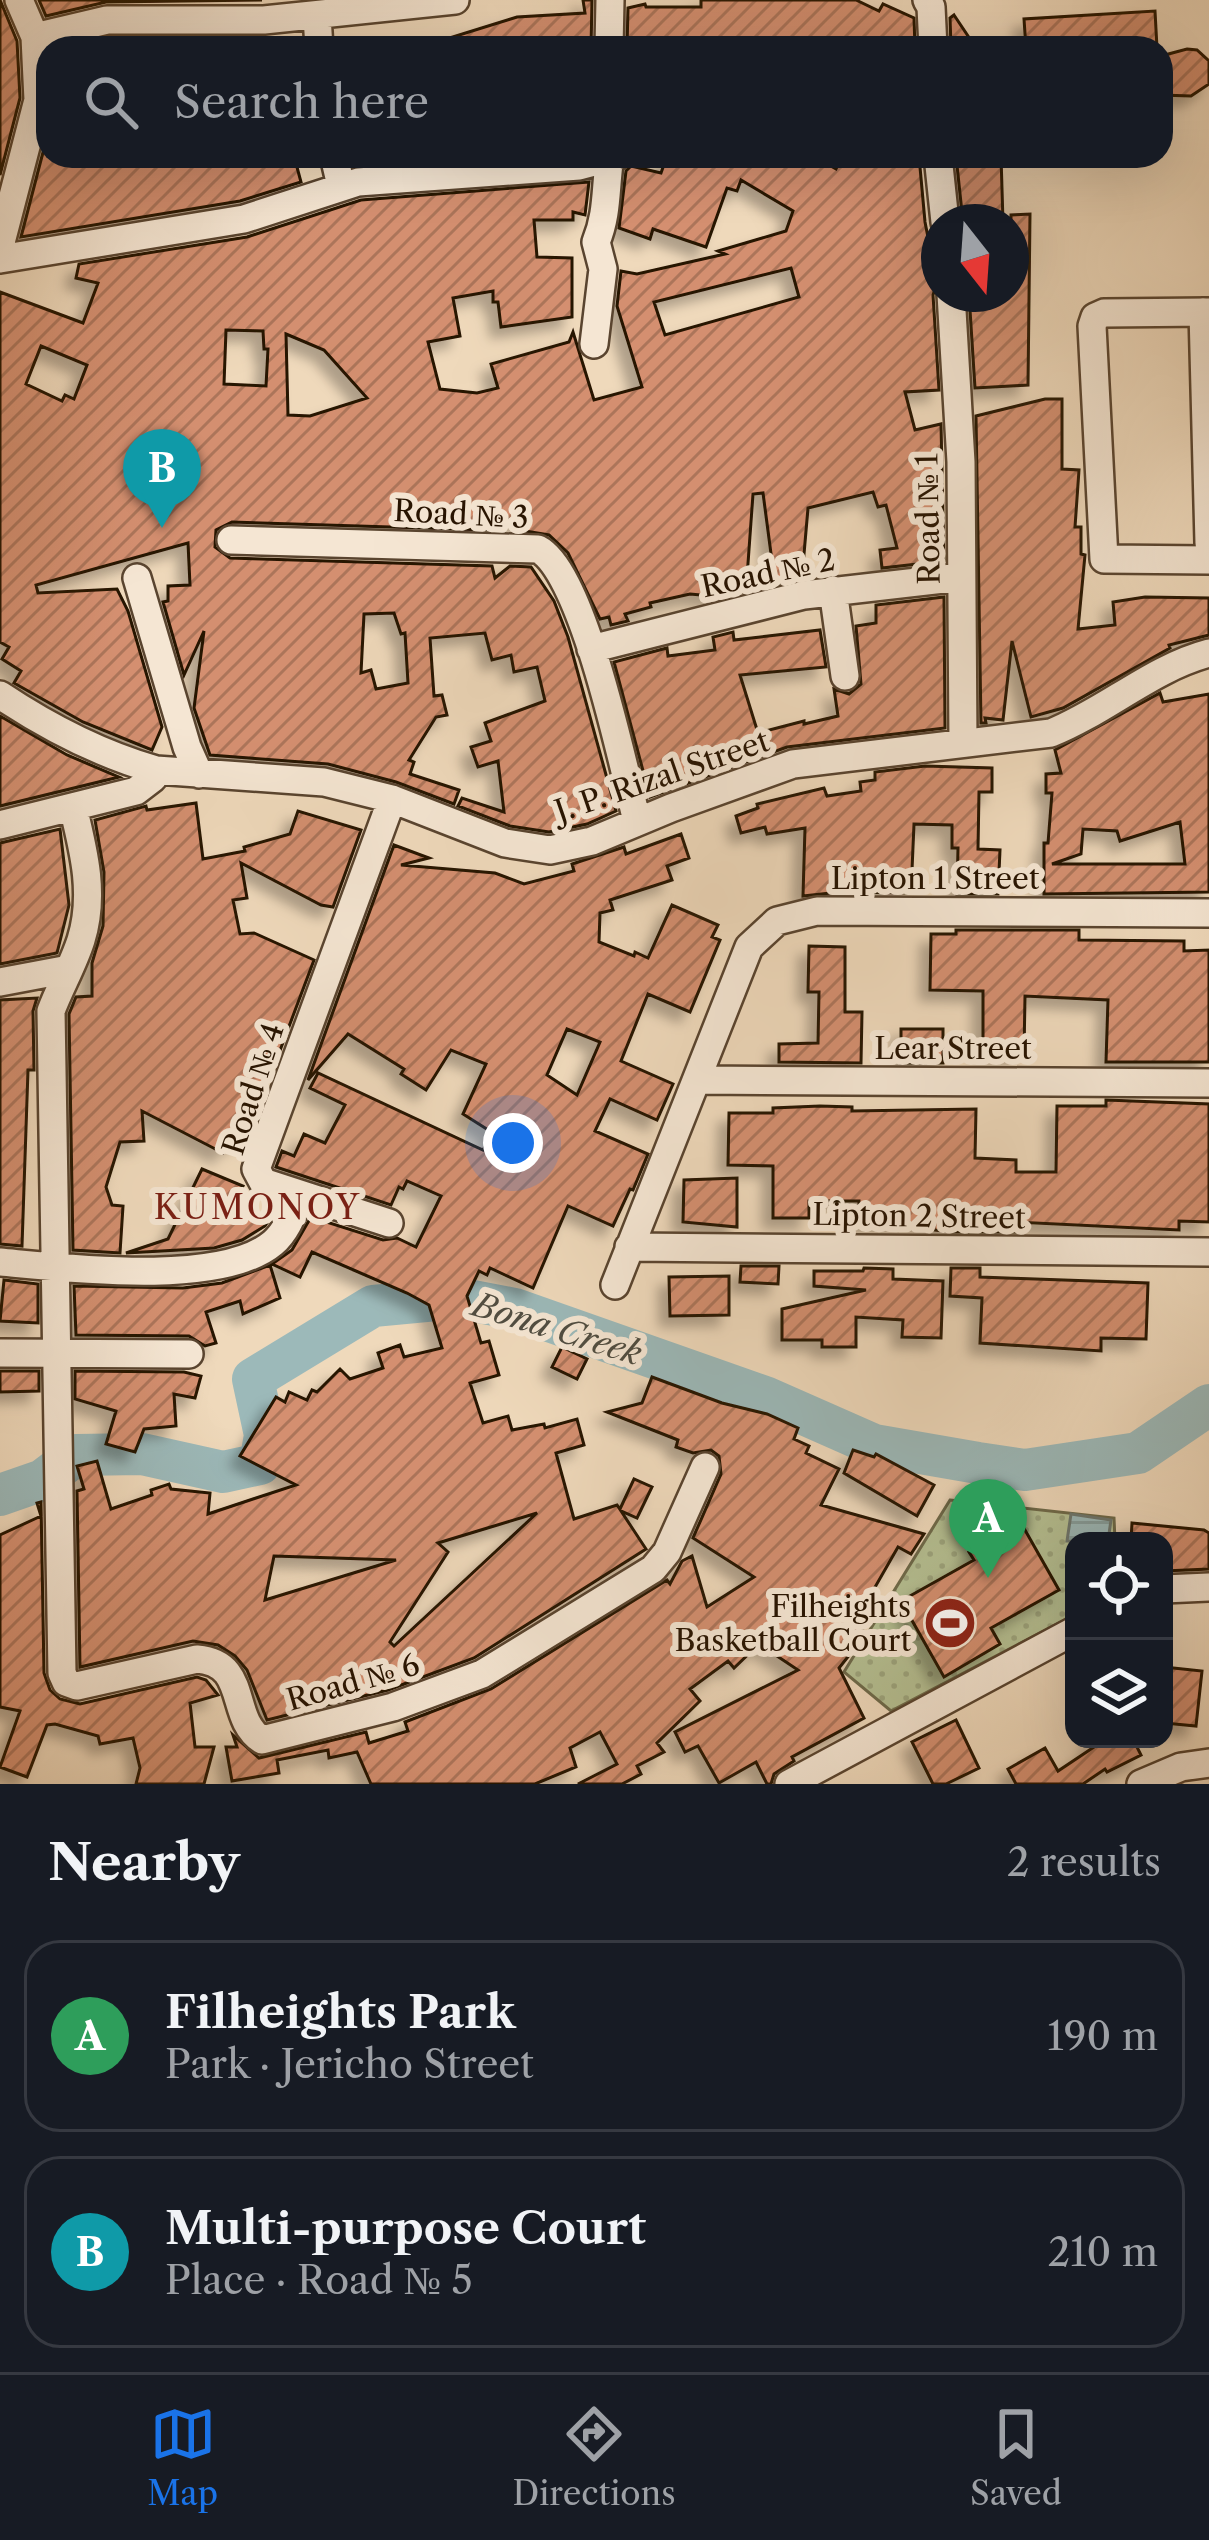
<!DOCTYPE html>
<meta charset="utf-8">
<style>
body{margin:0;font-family:"Libre Caslon Text",serif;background:#20242c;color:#f1f3f6}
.controls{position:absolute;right:36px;bottom:36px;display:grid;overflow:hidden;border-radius:24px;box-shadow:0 12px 48px #0002}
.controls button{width:108px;height:108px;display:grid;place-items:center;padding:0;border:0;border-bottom:3px solid #363941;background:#171b24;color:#f1f3f6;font:60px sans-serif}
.compass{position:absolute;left:921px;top:204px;width:108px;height:108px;border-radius:50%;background:#171b24;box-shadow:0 12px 48px #0002;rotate:163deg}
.you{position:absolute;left:513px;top:1143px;width:42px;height:42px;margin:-30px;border:9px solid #fff;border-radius:50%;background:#1a73e8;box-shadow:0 0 0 18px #1a73e833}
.badge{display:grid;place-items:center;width:78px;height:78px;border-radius:50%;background:#1a73e8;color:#fff;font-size:39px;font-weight:700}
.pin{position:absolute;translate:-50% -99px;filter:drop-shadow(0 3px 6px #0008)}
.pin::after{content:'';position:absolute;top:63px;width:42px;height:36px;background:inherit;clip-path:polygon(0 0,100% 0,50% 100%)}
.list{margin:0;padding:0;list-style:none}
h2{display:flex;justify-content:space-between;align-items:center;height:156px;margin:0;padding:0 48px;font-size:51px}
h2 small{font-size:39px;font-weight:400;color:#9ea1a6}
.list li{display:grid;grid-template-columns:78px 1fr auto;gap:36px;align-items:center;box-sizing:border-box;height:192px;margin:0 24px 24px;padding:0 24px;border:3px solid #363941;border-radius:36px}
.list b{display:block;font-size:45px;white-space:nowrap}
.list p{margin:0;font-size:39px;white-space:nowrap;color:#9ea1a6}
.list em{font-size:39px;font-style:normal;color:#9ea1a6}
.icon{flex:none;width:66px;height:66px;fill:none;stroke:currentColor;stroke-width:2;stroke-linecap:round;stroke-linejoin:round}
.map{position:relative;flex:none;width:1209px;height:1784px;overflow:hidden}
.search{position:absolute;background:#171b24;box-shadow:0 12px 48px #0002;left:36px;right:36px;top:36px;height:132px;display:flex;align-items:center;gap:30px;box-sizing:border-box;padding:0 42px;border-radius:36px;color:#9ea1a6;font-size:45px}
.sheet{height:588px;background:#171b24}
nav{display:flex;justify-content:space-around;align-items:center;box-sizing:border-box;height:168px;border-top:3px solid #363941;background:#171b24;font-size:33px;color:#9ea1a6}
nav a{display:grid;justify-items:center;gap:6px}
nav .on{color:#1a73e8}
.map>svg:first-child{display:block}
.park{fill:url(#park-dots);stroke:#6e6a4a;stroke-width:3}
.water{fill:url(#water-rules);stroke:#6d776f;stroke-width:3}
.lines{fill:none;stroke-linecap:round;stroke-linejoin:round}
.river{stroke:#9cb9b9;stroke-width:42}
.building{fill:url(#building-hatch);stroke:#271300;stroke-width:3;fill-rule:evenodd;filter:url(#shadow)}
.street-casing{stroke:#59442f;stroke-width:32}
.street{stroke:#f5e6d3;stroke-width:27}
.labels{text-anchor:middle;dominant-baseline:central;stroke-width:12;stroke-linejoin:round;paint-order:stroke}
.street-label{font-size:30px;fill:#271300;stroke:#f5e6d3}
.poi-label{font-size:30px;fill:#271300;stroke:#f5e6d3;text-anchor:end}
.neighbourhood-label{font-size:33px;letter-spacing:3px;fill:#7a1f14;stroke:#f5e6d3}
.water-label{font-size:33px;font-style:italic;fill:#504d41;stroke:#f5e6d3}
</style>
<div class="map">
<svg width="1209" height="1784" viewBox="0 0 1209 1784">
<defs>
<pattern id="park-dots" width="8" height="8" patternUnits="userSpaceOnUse" patternTransform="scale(3)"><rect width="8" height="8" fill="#b5c093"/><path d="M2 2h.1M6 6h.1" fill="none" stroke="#9ca47d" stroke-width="1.8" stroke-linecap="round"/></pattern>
<pattern id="water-rules" width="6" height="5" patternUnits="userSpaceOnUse" patternTransform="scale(3)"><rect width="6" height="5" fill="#9cb9b9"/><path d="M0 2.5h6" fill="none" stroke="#869e9d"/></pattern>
<pattern id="building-hatch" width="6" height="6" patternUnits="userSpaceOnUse" patternTransform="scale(3)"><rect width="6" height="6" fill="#d48f70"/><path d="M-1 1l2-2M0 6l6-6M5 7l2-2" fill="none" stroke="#ac745a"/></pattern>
<filter id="shadow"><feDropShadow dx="-10" dy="10" stdDeviation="6" flood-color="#0004"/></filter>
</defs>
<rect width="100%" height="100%" fill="#efd9bb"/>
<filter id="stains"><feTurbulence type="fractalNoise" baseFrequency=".00167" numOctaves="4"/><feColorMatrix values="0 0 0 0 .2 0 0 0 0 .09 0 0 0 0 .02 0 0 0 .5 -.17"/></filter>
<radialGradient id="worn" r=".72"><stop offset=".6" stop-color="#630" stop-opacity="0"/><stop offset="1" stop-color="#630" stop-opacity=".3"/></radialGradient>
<path class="park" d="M950,1500l164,18 1,23h-41v74l-183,96 -47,-39z"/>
<path class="water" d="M1071,1514l40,6 -3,21h-41z"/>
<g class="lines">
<path class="river" d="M0,1495l43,-15 33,-25 66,-1 81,18 37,-8 5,-29 -12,-56 120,-73 85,-8 57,11 250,88 109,48 104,18 47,7 113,-17 71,-48"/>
</g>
<path class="building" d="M0,0l17,41 3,57 -20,77z
M39,0h223l-156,2 -60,14z
M583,0h9l-1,48h-160l-1,-4 87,-27 68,-4z
M701,0h155l23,11 4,-7 31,14 1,30h-288l1,-40 17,-4 1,3h55z
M1155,11l2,37h-131l-2,-29z
M954,15l14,21 -17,10 -1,-28z
M109,38h147l-1,10h-188z
M1187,49l10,1 12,11v23l-18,12 -30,-1v-39z
M48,133v23h117l-1,10 39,-10h44l2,7 45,-7 7,26 -61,19 -219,36z
M353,156h115l-114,8z
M667,156h146l23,13 6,-13h77l6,66 12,61 -4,12 6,95 -34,2 10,38 26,-6 3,137 -62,7 -2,-18 17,-2 -11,-43 -8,2 -5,-15 -65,16 -6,69 -27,7 -12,-91 -10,1 -7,97 -22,6 -34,-3 -40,9 1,4 -26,7 3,7 -17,4 -2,-8 -9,2 -32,-66 -19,-18 -24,-4 -3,-11 -33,-2 -1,12 -256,-8 -16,8 -1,17 15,11 262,8 3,12 15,-12 21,1 23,34 14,36 48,174 -29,13 -38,8 -39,-6 -52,-20 4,-8 42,14 -6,-51 -20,6 -7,-20 20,-6 -6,-18 60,-22 -8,-34 -23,5 -3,-17 -19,5 -7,-27 -55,5 4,58 8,-1 5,20 -11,2 -27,43 5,2 -4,12 49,16 -5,14 -58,-22 -68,-18 -118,-9 -16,-47 10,-77 -20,44 -21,-73 5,-1v-15l22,-1 -2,-42 -152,42 2,8 79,-4 11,22 34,116 -10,23 -69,-28 -69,-39 7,-12 -19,-12 7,-12 -9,-5v-350l83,31 15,-40 -22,-5 3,-14 168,-27 114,-37 228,-18 -4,33 -12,-3v8h-39l3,37 35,1v59l-71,10 -3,-25h-5v-11l-40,7 7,38 -32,6 12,47 37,4 21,-5 -7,-24 78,-22 4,-10 21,68 48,-13 -25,-81 4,-35 16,3 88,-20 -7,-3 68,-20 7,-20 -52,-31 -4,11 -10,-3 -21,59 -53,-18 -3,10 -31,-11 7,-57 5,-5 30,7zM791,268l8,29 -134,38 -11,-33zM226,330l37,1 1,18h4l-2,37 -42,-2zM286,334l38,16 43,48 -57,18 -22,-1zM41,346l46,19 -13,34 -9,-4 -3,6 -36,-17zM394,613l7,21 4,-1 3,50 -32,6 -5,-19 -10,3 3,-59z
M956,156h45l2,66h-40z
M1030,214l-2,171 -53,3 -6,-94h42v-79z
M1045,399h17v70l17,1 -4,57h6v27l4,1 -7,74 37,-4 -2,-23 32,-5 64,1v37l-40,10 1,3 -107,60 -32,9 -19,-76 -9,79 -18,-2 1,5h-5l-5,-307z
M944,597l1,131 -158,19 -137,50 -36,-135 53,-14 1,8 47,-6 -2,-13 20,-5 1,8 86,-10 6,37 -86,8 18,58 46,-12v3l34,-8 -4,-27 15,5 12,-10 -5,-58 20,-3v-18z
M1160,693l3,9 46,-8v198l-165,2v-51h4l4,-50h-6v-19l15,-1 -6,-23zM1180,822l5,42h-133l29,-10 2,-25 34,2 3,10z
M0,716l67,39 52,22 -119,29z
M925,766l67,2v24h-13l-1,57 22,1 -2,44h-41l1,-46h-6v-23l-38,-1 -3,69 -71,-1 -37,4 2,-68 -38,6 -2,-7 -24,6 -5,-17 22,-8 -1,-4 67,-16 3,8 34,-5 -1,-9 15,-2v-8z
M196,803l7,56 42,-8 -1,-4 46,-13 8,-23 63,19 -28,77 -12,-2 -80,-42 6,35 -14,2 7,34 14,-1 60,27 -44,117 -19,26 6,4 -22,37 -7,-4 -5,13 -81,-42 2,30 -24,1 -14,45 6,18 11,1 -3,47 -47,-3 -4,-236 7,-17 16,-1v-33l11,-37 1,-54 -9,-52 51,-14 1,4z
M60,829l9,76 -12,48 -57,11v-121z
M681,834l8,24 -22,8 5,14 -62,20 3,10 -13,3 -1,29 35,14 1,-4 13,6 24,-53 46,20 -6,12 8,3 -30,72 -42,-18 -27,67 52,23 -16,36 -47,-21 -15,32 53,23 -15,36 -3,-1 -17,37 -45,-20 -35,82 -43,-20 -3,7 -8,-4 -12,25 14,47 8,-2 10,34 -29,8 13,40 25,-7 4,14 32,-6 1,4 32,-9 7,26 -28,8 18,66 43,-14 3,4 14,-30 18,8 -15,31 -16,-7 25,38 -172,109 -86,32 -121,30 -20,-50 -12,-14 -17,-11 -25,-4 -113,26 -3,-176 7,-2 -7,-23 20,-5 14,48 41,-14 -1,-5 18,-6 2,5 39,4 -2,21 45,-15 43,-14 -56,-29 36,-59 9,5 4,-10 18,8 5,-10 5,2 23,-23 10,10 33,-11 -5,-15 22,-8 4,12 38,-9 -13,-43 -22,-12 -95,-41 -12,25 -28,-13 20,-14 19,-33 72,23 14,-2 19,9 25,-51 -34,-15 -4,8 -4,-2 -8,18 -115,-38 6,-16 12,5 10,-22 21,9 20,-38 -35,-17 8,-15 165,77 10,-17 -30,-19 23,-50 -35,-14 -25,40 -25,-16 3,-5 -56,-35 -40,46 86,-235 35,13 -28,7 94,8 29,11 50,-13 -2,-7 52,-17 2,7zM567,1029l33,13 -23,53 -30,-20zM537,1513l-143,133 -4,-4 58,-90 -10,-9zM274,1556l122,4 -131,40z
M956,930h123v10l105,1v10l25,-1v112h-103l2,-62 -83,-4 -1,58 -41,-1v-62l-53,-1 1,-56h25z
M809,946l36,1v65h17l-1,51 -82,-1v-18l39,-1 1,-51h-11z
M37,998l-4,13 1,59h-6l-6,176 -22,-2v-244z
M901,1029h42v34h-42z
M1106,1100l103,4v118l-30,-1v9l-163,-8v10h-64l-18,-2v-6l-75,-2v-21h-50v17h-36v-52l-45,-1 1,-52h44v-5l47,-2 32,1v4l124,-2 -1,49 41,2v12h40l1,-66h49z
M202,1169l41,17 -9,20 33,17 -2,3 -23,14 -28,8 -88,5 42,-14z
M737,1178v49l-54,-5 1,-42z
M270,1265l10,33 -37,16 -3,-13 -34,11 10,31 -11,3 -16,-10 -113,-1 -2,-49 109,2 39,-5z
M741,1266h38l-1,18 -38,-2z
M864,1268l29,1v10l50,2 -2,57 -39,-1 1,-17 -47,-3v30h-34v-7h-40v-31l84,-19 -52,-4v-15h49z
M951,1268h29v9l168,6 -2,56 -45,-1v13l-121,-8 2,-45 -32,-2z
M729,1276v39l-59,1 -1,-39z
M4,1280l34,4v39l-38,-2z
M562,1347l25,12 -10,20 -25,-12z
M0,1371h39v20l-39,1z
M75,1371l109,1 17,4 -6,22 -21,-4 2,32 -32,3 -9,23 -29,-8 10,-33 -41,-12z
M652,1377l70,26 45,11 31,14 -4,11 15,7 -3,7 33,16 -18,36 103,29 -13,20 -13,-7 -47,82 19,-9 -24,29 5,4 -12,15 25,50 -72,39 2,4 -20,13 -3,10h-4l-11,-22 -37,21 -21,-37 -13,6 -10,-20 123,-62 -39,-26 -25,24 -6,-7 -38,28 10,12 -43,42 7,9 -27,14 4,8 -19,10h-44l39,-20 -17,-32 -30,16 6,19 -41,17h-164l-14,-32 -28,6 -1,-8 -51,10 2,13 -47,8 -6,-34h11l-4,-12 26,23 107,-26 3,11 39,-12 -3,-9 86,-33 176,-109 3,4 12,-23 10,-5 15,51 47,-30 -61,-39 28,-64 -2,-18 -8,-6 -18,3 -17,-6 2,-7 -71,-28 35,-9z
M853,1450l21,7 2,-3 58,31 -17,31 -73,-43z
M41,1502l3,171 6,17 10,9 20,5 117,-27 9,3 12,15 -28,8 5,44h19l-10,37h-68l4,-16 -7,-30 -33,6 -2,-8 -43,-12 -8,1 -20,52 -27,-10 20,-56 -20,-4v-172l41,-19 -4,-13z
M1021,1523l38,67 -68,38 9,16 -56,33 -43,-76 73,-41 -5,-8z
M1132,1523l72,7 5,3v36l-45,2v-30h-33z
M1164,1667l38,4 -6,55 -32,-3z
M956,1720l23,48 -33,16h-13l-21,-42z
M1090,1739h43l8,16 -34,17 -2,-3 -22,15h-67l-8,-15 37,-21 13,23 36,-24z"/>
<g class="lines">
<g class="street-casing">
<path id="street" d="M927,0l4,7 2,41
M317,16l2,32
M35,37l72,-17h157l191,-20
M609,48l1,-48
M334,156l7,30
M938,156l7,66
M0,246l38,-146 -3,-63 -16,-37
M0,259l244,-40 114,-37 221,-16 38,-10
M951,294l10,168 2,281
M1203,312l6,231
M1209,312l-105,1 -9,4 -3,9 12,233 105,1
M594,344l9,-75 -7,-27c12,-29 9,-54 14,-86
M231,540l307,9c45,23 85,217 99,272
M137,578l50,169 12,27
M833,590l12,86
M591,649l213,-54 157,-18
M0,695c48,32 100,59 156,75l168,12 68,17 113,44 45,7 42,-9 79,-33 122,-44 258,-31c55,-22 101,-65 158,-80
M73,807c11,45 22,88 8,133 -8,25 -21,47 -30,71l11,662 4,9 11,4 120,-27c53,4 31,59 65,81l131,-33 89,-33 171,-105 14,-17 38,-85
M0,825l136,-34 17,-13 3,-8
M0,982l69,-13
M697,1080l512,3
M389,1223l-126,-41 -7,-13 136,-370
M629,1247l580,5
M0,1262c66,6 221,25 273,-19 14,-12 20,-30 27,-47
M615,1285l134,-338 28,-26 40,-10 392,2
M0,1353l189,1
M1164,1589l45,-2
M789,1784l285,-153
M1141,1784l40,-17 28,-4"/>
</g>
<use href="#street" class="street"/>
</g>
<defs>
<g id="stadium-disc" transform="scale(2.7)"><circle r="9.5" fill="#8f2418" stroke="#f5e6d3"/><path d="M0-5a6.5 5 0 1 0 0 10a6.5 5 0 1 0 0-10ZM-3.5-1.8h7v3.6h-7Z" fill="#fff"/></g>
</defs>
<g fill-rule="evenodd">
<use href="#stadium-disc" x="950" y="1623"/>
</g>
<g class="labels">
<g class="street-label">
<text transform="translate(461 514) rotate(3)">Road № 3</text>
<text transform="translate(928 519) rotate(-91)">Road № 1</text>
<text transform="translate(768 573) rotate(-12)">Road № 2</text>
<text transform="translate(662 776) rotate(-19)">J. P. Rizal Street</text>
<text x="935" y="878">Lipton 1 Street</text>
<text x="953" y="1048">Lear Street</text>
<text transform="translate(253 1089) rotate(-72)">Road № 4</text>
<text transform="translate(919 1216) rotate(1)">Lipton 2 Street</text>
<text transform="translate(353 1682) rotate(-16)">Road № 6</text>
</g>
<g class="poi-label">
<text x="911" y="1606">Filheights<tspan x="911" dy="34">Basketball Court</tspan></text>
</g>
<g class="neighbourhood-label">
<text x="258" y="1207">KUMONOY</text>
</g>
<g class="water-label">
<text transform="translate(557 1329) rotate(17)">Bona Creek</text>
</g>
</g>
<rect width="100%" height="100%" filter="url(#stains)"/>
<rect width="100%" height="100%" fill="url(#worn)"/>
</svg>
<div class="controls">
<button><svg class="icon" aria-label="locate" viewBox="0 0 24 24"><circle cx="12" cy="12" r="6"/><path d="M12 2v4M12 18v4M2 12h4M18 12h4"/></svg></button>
<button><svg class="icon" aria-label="layers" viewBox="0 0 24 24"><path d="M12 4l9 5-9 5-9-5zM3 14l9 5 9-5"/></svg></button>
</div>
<svg class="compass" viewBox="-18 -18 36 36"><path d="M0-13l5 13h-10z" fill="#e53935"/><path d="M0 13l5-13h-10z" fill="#9ea1a6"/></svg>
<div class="you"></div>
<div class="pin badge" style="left:988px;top:1578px;background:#2e9e5b">A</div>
<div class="pin badge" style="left:162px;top:528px;background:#0f9aa8">B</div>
<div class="search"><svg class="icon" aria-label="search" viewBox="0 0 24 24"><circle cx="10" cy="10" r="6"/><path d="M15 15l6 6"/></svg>Search here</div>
</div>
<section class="sheet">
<h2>Nearby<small>2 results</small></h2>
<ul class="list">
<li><span class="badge" style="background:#2e9e5b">A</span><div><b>Filheights Park</b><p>Park · Jericho Street</p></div><em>190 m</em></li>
<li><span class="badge" style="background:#0f9aa8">B</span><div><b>Multi-purpose Court</b><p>Place · Road № 5</p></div><em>210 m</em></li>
</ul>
</section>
<nav>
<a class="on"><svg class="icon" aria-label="map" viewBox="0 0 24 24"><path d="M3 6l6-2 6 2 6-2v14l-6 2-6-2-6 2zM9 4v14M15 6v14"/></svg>Map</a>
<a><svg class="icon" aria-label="directions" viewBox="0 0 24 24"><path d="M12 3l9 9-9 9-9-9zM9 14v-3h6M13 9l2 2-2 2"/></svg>Directions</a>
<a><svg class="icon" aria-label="saved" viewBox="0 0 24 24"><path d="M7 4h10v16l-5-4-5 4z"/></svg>Saved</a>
</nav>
